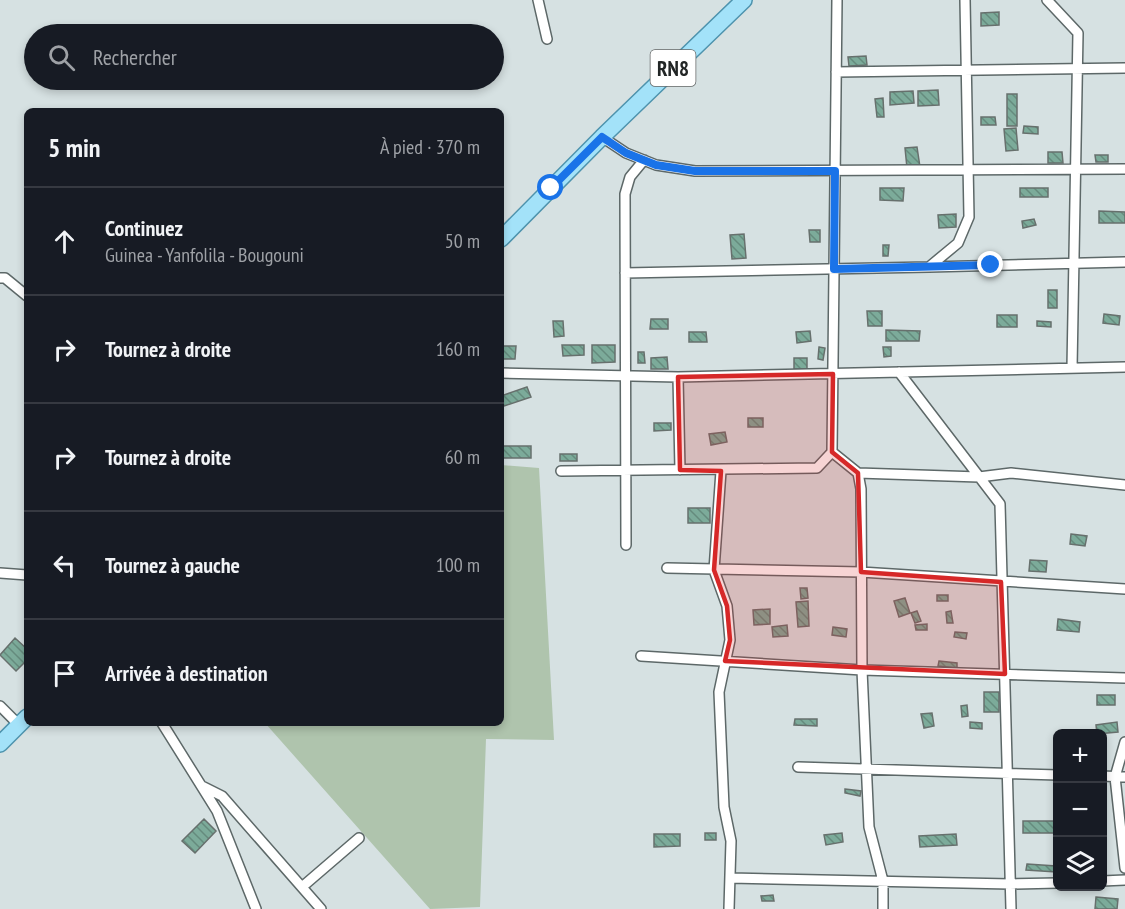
<!DOCTYPE html>
<html lang="fr">
<meta charset="utf-8">
<style>
body{margin:0;font-family:"PT Sans Narrow",sans-serif;background:#20242c;color:#f1f3f6}
.controls{position:absolute;right:18px;bottom:18px;display:grid;overflow:hidden;border-radius:9px;box-shadow:0 3px 9px #0003}
.controls button{width:54px;height:54px;display:grid;place-items:center;padding:0;border:0;border-bottom:2px solid #363941;background:#171b24;color:#f1f3f6;font:30px sans-serif}
.stop{position:absolute;width:18px;height:18px;margin:-14px;border:4px solid #1a73e8;border-radius:50%;background:#fff}
.stop.end{background:#1a73e8;border-color:#fff;box-shadow:0 2px 6px #0008}
.list{margin:0;padding:0;list-style:none}
h2{display:flex;justify-content:space-between;align-items:center;height:78px;margin:0;padding:0 24px;font-size:26px}
h2 small{font-size:20px;font-weight:400;color:#9ea1a6}
.list li{display:grid;grid-template-columns:39px 1fr auto;gap:18px;align-items:center;box-sizing:border-box;height:108px;padding:0 24px;border-top:2px solid #363941}
.list b{display:block;font-size:22px;white-space:nowrap}
.list p{margin:0;font-size:20px;white-space:nowrap;color:#9ea1a6}
.list em{font-size:20px;font-style:normal;color:#9ea1a6}
.icon{flex:none;width:33px;height:33px;fill:none;stroke:currentColor;stroke-width:2;stroke-linecap:round;stroke-linejoin:round}
.map{position:relative;flex:none;width:1125px;height:909px;overflow:hidden}
.search{position:absolute;background:#171b24;box-shadow:0 3px 9px #0003;left:24px;top:24px;width:480px;height:66px;display:flex;align-items:center;gap:15px;box-sizing:border-box;padding:0 21px;border-radius:33px;color:#9ea1a6;font-size:22px}
.panel{position:absolute;background:#171b24;box-shadow:0 3px 9px #0003;left:24px;top:108px;width:480px;height:618px;border-radius:9px}
.map>svg:first-child{display:block}
.green{fill:#afc4ad}
.building{fill:url(#building-back-hatch);stroke:#67706d;stroke-width:1.5}
.lines{fill:none;stroke-linecap:round;stroke-linejoin:round}
.street-casing{stroke:#5d6868;stroke-width:12}
.primary-casing{stroke:#4e93ad;stroke-width:18}
.street{stroke:#fff;stroke-width:9}
.primary{stroke:#a3e2f9;stroke-width:15}
.route{stroke:#1a73e8;stroke-width:8}
.marked{fill:#d62828;fill-opacity:0.2;stroke:#d62828;stroke-width:4.5;stroke-linejoin:round}
.labels{text-anchor:middle;dominant-baseline:central;stroke-width:5;stroke-linejoin:round;paint-order:stroke}
.shield{fill:#fff;stroke:#646767;stroke-width:1.5}
.shield-label{font-size:21px;font-weight:bold;fill:#222626}
</style>
<div class="map">
<svg width="1125" height="909" viewBox="0 0 1125 909">
<defs>
<pattern id="building-back-hatch" width="6" height="6" patternUnits="userSpaceOnUse" patternTransform="scale(1.5)"><rect width="6" height="6" fill="#7cab9a"/><path d="M-1 5l2 2M0 0l6 6M5-1l2 2" fill="none" stroke="#658b7d"/></pattern>
</defs>
<rect width="100%" height="100%" fill="#d6e1e2"/>
<path class="green" d="M501,465l38,3 15,272 -68,-1 -6,168 -50,2 -165,-186h236z"/>
<path class="building" d="M999,12v13l-18,1v-13z
M866,56l1,9 -18,1 -1,-9z
M938,90l1,15 -21,1v-15z
M913,91l1,12 -24,2v-13z
M1007,94h10v32h-10z
M883,98l1,19h-7l-2,-18z
M981,117h14l1,8h-15z
M1024,126l14,1v7l-15,-1z
M1016,128l2,22 -12,1 -2,-22z
M917,147l3,20 -13,1 -2,-20z
M1048,152h14l1,11h-15z
M1095,155h13v7h-12z
M880,188h24l-1,13 -23,-1z
M1020,188h28v9h-28z
M1099,211l26,1v11h-26z
M956,214v13l-17,1 -1,-13z
M1034,219l2,6 -13,3 -1,-7z
M809,230h11v12h-10z
M744,234l2,24 -14,1 -2,-24z
M883,245h6l-1,11h-5z
M1048,290h9v18h-9z
M867,311h15v15h-14z
M1104,314l16,2 -1,9 -16,-2z
M997,315h20v12h-20z
M651,319h17v10h-18z
M553,321h10l1,15 -10,1z
M1037,321l14,1v5l-14,-1z
M886,330l34,1 -1,10h-33z
M810,331l1,10 -14,2 -1,-11z
M689,332h17l1,10h-18z
M562,345h22v10l-21,1z
M592,345h23v17l-23,1z
M501,346h15l-1,13h-14z
M819,347l6,1 -2,12 -5,-1z
M883,347h8v9l-7,1z
M638,352h6l1,11h-7z
M667,357l1,12h-17v-11z
M794,358h13v11h-13z
M527,387l4,10 -30,10v-11z
M748,418h15v9h-15z
M654,423h17v7l-17,1z
M725,432l2,10 -16,3 -2,-11z
M501,446h30v12h-30z
M560,454h17v7h-17z
M688,508h22v15h-22z
M1071,534l16,2 -2,10 -15,-2z
M1030,560l17,1 -1,11 -17,-1z
M800,588h7l1,10 -7,1z
M937,595h11v6h-11z
M905,598l5,15 -11,4 -5,-16z
M808,601l1,25 -11,1 -2,-25z
M770,609v15l-16,1 -1,-15z
M917,611l4,10 -6,2 -4,-10z
M951,611l2,12h-6l-1,-11z
M1058,619l22,3 -1,10 -22,-2z
M927,624v6h-11l-1,-5z
M787,625l1,11 -15,1 -1,-10z
M833,627l14,2 -1,8 -14,-2z
M955,632l12,1 -1,6 -12,-2z
M15,638l12,11v11l-11,11 -16,-16z
M939,661l18,2v5l-19,-2z
M984,692h15v20h-15z
M1097,695h18v10h-18z
M967,705l1,11 -6,1 -1,-11z
M932,713l2,13 -10,2 -3,-14z
M795,719h22v7l-23,-1z
M970,722l12,1v6l-12,-1z
M1117,722l1,10 -21,2 -1,-9z
M845,789l16,2 -1,5 -15,-3z
M204,819l12,12 -21,22 -13,-12z
M1023,821h31v12h-31z
M705,833h11v7h-11z
M842,833l1,9 -17,3 -2,-10z
M654,834h26v12l-26,1z
M956,834l1,11 -37,2 -1,-11z
M1027,864l29,2v6l-30,-2z
M773,895l1,6h-12l-1,-5z
M1096,897l22,2 -1,10h-22z"/>
<g class="lines">
<g class="street-casing">
<path id="street" d="M538,0l9,39
M837,0l-5,452 26,21 3,16 1,181 7,157 14,54v28
M1047,0l31,33 -6,335
M836,72l289,-4
M602,137l24,16 30,12 39,6 430,-2
M929,267l196,-5
M625,273l304,-6 29,-24 11,-26 -4,-217
M0,278h5l22,18
M899,372l101,132 11,405
M501,373l177,4 447,-10
M678,377l2,93
M561,471l256,-3 15,-16
M721,471l-7,99 13,36 3,34 -11,52 5,115 7,34 -2,68
M858,473l121,4 32,-4 114,12
M626,545l-1,-351 5,-17 14,-17
M667,568l194,4 264,17
M0,573l27,2
M641,656l221,14 263,8
M0,706l19,19
M162,723l55,88 39,98
M1125,742l-10,35 10,91
M798,767l260,8
M1102,776l23,1
M202,786l20,10 99,113
M730,878l280,6 48,-1
M1102,881l23,-1
M302,887l57,-49"/>
</g>
<g class="primary-casing">
<path id="primary" d="M501,239l101,-102 142,-137
M0,744l27,-27"/>
</g>
<use href="#street" class="street"/>
<use href="#primary" class="primary"/>
</g>
<g class="lines">
<path class="route" d="M551,188l51,-51 24,16 30,12 39,6h140l-1,98 157,-4"/>
</g>
<path class="marked" d="M833,374l-1,78 26,21 3,99 140,10 4,92 -280,-13 5,-21 -3,-34 -13,-36 7,-99 -41,-1 -2,-93z"/>
<g class="labels">
<rect class="shield" x="650.5" y="50" width="45" height="36" rx="4.5"/>
<g class="shield-label">
<text x="673" y="68">RN8</text>
</g>
</g>
</svg>
<div class="controls">
<button>+</button>
<button>−</button>
<button><svg class="icon" aria-label="layers" viewBox="0 0 24 24"><path d="M12 4l9 5-9 5-9-5zM3 14l9 5 9-5"/></svg></button>
</div>
<div class="stop" style="left:551px;top:188px"></div>
<div class="stop end" style="left:991px;top:265px"></div>
<div class="search"><svg class="icon" aria-label="search" viewBox="0 0 24 24"><circle cx="10" cy="10" r="6"/><path d="M15 15l6 6"/></svg>Rechercher</div>
<section class="panel">
<h2>5 min<small>À pied · 370 m</small></h2>
<ul class="list">
<li><svg class="icon" aria-label="ahead" viewBox="0 0 24 24"><path d="M12 20V5M6 11l6-6 6 6"/></svg><div><b>Continuez</b><p>Guinea - Yanfolila - Bougouni</p></div><em>50 m</em></li>
<li><svg class="icon" aria-label="right" viewBox="0 0 24 24"><path d="M7 20v-9h11M14 6l5 5-5 5"/></svg><div><b>Tournez à droite</b></div><em>160 m</em></li>
<li><svg class="icon" aria-label="right" viewBox="0 0 24 24"><path d="M7 20v-9h11M14 6l5 5-5 5"/></svg><div><b>Tournez à droite</b></div><em>60 m</em></li>
<li><svg class="icon" aria-label="left" viewBox="0 0 24 24"><path d="M17 20v-9H6M10 6l-5 5 5 5"/></svg><div><b>Tournez à gauche</b></div><em>100 m</em></li>
<li><svg class="icon" aria-label="arrive" viewBox="0 0 24 24"><path d="M6 21V4h12l-3 4 3 4H6"/></svg><div><b>Arrivée à destination</b></div></li>
</ul>
</section>
</div>
